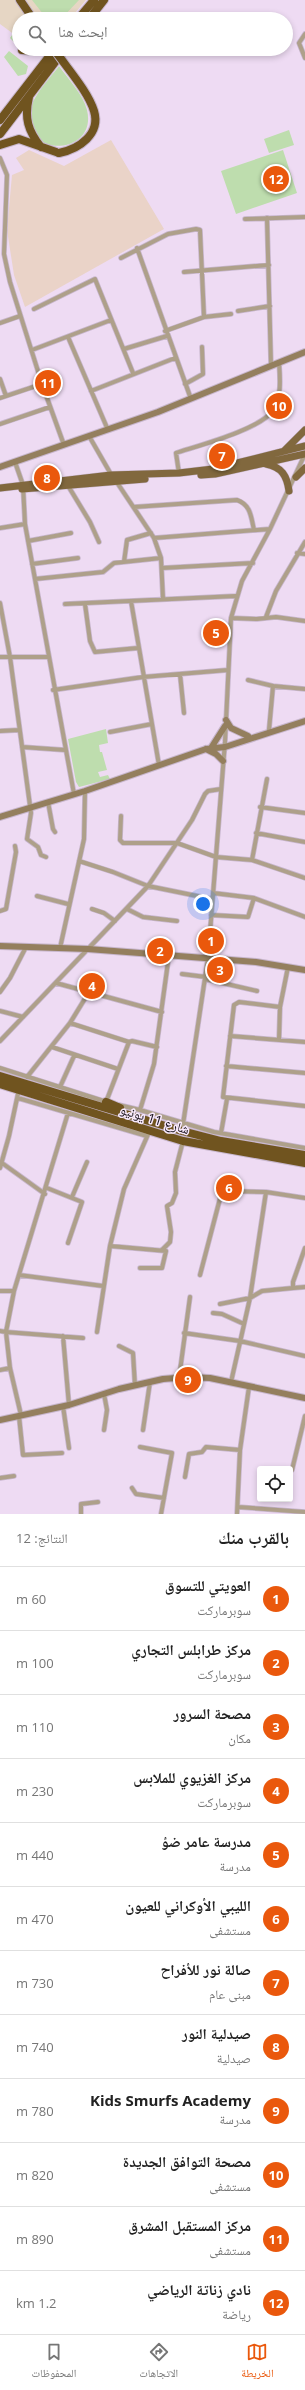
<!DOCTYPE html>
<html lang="ar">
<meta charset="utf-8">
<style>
body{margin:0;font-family:"Open Sans","Noto Naskh Arabic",sans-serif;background:#f2f2f2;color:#222;direction:rtl}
.controls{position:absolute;right:12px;bottom:12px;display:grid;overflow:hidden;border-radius:4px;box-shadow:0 2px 6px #0003}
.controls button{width:36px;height:36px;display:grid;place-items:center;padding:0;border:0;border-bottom:1px solid #e0e0e0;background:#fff;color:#222;font:20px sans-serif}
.you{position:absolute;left:203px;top:904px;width:14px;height:14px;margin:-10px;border:3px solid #fff;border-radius:50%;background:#1a73e8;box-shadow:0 0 0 6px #1a73e833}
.badge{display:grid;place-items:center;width:26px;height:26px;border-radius:50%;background:#ea580c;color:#fff;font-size:13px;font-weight:700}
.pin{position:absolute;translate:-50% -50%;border:2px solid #fff;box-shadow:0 1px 4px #0006}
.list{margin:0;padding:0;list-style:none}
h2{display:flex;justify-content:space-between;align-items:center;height:52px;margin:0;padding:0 16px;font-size:17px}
h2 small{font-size:13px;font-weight:400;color:#767676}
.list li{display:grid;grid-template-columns:26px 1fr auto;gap:12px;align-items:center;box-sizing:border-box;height:64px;padding:0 16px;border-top:1px solid #e0e0e0}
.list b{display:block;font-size:15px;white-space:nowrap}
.list p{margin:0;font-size:13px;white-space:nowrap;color:#767676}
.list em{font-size:13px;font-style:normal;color:#767676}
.icon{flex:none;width:22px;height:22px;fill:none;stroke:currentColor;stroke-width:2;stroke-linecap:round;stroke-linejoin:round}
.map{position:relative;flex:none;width:305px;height:1514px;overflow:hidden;direction:ltr}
.search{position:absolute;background:#fff;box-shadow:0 2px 6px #0003;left:12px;right:12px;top:12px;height:44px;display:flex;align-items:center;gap:10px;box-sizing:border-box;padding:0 14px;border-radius:22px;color:#767676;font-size:15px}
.sheet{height:820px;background:#fff}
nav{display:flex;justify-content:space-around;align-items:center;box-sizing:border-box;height:56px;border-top:1px solid #e0e0e0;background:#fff;font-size:11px;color:#767676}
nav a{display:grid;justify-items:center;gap:2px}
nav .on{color:#ea580c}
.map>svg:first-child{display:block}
.industrial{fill:#ead3c8}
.education{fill:#e6d6c4}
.green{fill:#beddae}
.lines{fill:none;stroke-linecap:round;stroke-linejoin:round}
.street-casing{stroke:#c7b6cc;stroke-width:5.5}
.secondary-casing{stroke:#c7b6cc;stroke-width:8}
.primary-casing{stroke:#c7b6cc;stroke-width:8}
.highway-casing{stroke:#c7b6cc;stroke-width:10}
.street{stroke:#aea08a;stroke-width:4}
.secondary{stroke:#947f5e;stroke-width:6}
.primary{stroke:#81683e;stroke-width:7}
.highway{stroke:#70541f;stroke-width:8}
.highway-bridge-casing{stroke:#c7b6cc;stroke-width:10;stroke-linecap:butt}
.highway-bridge{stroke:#70541f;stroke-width:8}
.labels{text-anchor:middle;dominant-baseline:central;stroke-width:3;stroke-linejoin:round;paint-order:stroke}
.street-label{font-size:13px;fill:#161018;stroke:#f9eafd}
</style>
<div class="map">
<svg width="305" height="1514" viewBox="0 0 305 1514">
<rect width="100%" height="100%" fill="#eedbf3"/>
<path class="industrial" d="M111,140l53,89 -139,78 -11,-32 -7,-45 5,-55 12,-5 -8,-12 13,-8 35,16z"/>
<path class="education" d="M0,0h86l-16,19h-51v19l-19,-14z"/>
<path class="green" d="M32,0h47l-18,19h-14z
M19,25v22l-9,-9z
M9,51l19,15 -2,8 -8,2 -14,-19z
M59,66c9,13 24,28 28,44 10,41 -51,48 -58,15 -5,-21 19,-44 30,-59z
M289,130l5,15 -25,8 -5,-14z
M283,150l14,43 -61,21 -15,-43z
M106,729l2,14 -9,2 1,7h2l5,18 -9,2 2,5 8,-2 2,4 -31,8 -3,-5 -8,-43z"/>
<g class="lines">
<g class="street-casing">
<path id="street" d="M305,34l-6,9 6,15
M0,158l7,17 -3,79 6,28 32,102 22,61
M267,218l4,147
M245,219l60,-2
M137,248l54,151
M121,258l47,-24 28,-5 4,1 4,87 -39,14
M184,272l85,-7
M34,309l61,-30 38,94
M238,311l32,-5
M204,317l27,-3
M0,323l20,-7
M68,337l40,93
M124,349l43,-13
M32,350l79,-30
M0,379l6,17
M185,384l18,-10 -1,-27
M91,391l84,-33
M0,398l42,-14
M0,424l50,-17
M89,436l23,40
M15,462l8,23 2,39 49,270
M179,473l-3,-20c21,-7 86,-24 97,-43 9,-13 7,-33 6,-48
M116,481l38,57 7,20 2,41
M67,484l23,38 9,20
M134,507l103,-7c14,5 14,17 17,30
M0,528l25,-4
M154,538l116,-9
M28,541l43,-8
M297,553l8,1
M124,562l3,-22 24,-7
M32,564l46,-6
M162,568l91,-5
M35,579l68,-7 11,-9 47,-5
M131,601l28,164
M0,603l10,54 21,156 -4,26 11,8 3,8 5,2
M65,604l171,-8
M85,604l5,37 5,11 43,-4
M266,617l10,-26 29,-49
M231,618l26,1 19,-2 29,4
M0,657h48
M180,674l4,39
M248,680l25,6
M53,690l90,-13 85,-7
M269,730l4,-44 32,3
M0,731l19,-1
M110,732l42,-8
M22,747l43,3
M267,779l-15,81 53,18
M48,802l5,27 2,3
M260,807l45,6
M121,816l-1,24 3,3h54l39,14 36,3
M256,833l49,9
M79,861l34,11 35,14 64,13
M213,893l41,5 51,19
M37,896l31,8
M92,909l12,4 11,8
M127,909l16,8 34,4
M0,911l6,-2 10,-57 -1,-6
M211,915l37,2 6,-19
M60,948l24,-109 1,-48
M182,974l24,3
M205,979l52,12
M56,983l106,29
M0,992l10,-14 16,-31
M280,1007l-41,-5 -5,3 -11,92 82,9
M0,1011l23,6
M70,1023l59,19
M230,1036l75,6
M279,1040l1,-33 8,-40
M0,1041l148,-155 44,-66 13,-26 3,-3 13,-2
M52,1047l66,22
M226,1066l79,7
M0,1068l107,34
M27,1077l43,-54 19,-31
M60,1087l14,-31
M18,1098l129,38
M106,1102l23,-60 3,-1 25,6
M119,1105l21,5 14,-46 15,-109
M140,1110l74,22 91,16
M68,1113l-54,178 -8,41 77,6
M182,1131l26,-173 17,-216 6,-124 11,-37 28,-52 35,-75
M221,1133l6,-34
M2,1163l43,31
M0,1168l9,-32 10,-47
M47,1188l35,14 -14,41
M72,1197l15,-35
M110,1246l56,5 -4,17h-22
M162,1250l8,-8 1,-10 -4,-26 5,-3 4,-10 -1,-21 8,-31
M19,1275l84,11
M200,1275l22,-84 44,1 39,6
M293,1288l12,-1
M0,1291h14
M220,1304l30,-6 12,-7 31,-3v-6l12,-34
M213,1313l9,1 22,10
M0,1331l6,1 4,36 11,47
M97,1332l13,-86 14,-57 26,-59
M184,1333l56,8 65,15
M63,1336l6,69
M119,1346l14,7 2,33
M0,1370l10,-2
M179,1378l11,-81
M231,1382l19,-84 16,-106
M63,1406l6,42
M19,1416l4,39 39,-2
M104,1430l3,-20 -3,-16
M143,1430l7,-48
M140,1447l32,6 -11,61
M292,1470l13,-54
M185,1477l4,-23 13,-2 4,-5 34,3
M0,1478l14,-2
M132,1488l4,6 28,4
M238,1507l67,5
M81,1514v-10l17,-2
M237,1514l3,-64 9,-63"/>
</g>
<g class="secondary-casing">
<path id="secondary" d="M0,467l158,-55 147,-60
M226,720l5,8 17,8
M211,748l14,-22
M206,749l10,5 7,7
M0,817l85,-26 121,-42 19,-2 80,-26
M0,946l88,3 168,13 49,8
M0,1420l69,-15 50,-16 44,-10 25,-2 22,1 95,20"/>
</g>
<g class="primary-casing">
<path id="primary" d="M284,451l21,-21
M266,464c16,3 21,12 23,27
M201,475l14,-1 90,-20
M296,477l9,-9
M0,488l111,-13 68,-2 34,-4 92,-23
M22,489l123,-10"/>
</g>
<g class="highway-casing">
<path id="highway" d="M20,0l13,19
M78,19l16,-19
M89,19l15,-19
M22,50l12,1 3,-2
M29,97c-5,21 -1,34 12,50
M0,120l55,-71
M0,134l65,-85
M0,145l19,-6 40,14
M0,1076l182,55 39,10 84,14
M0,1084l183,57 122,22
M106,1102l14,6"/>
</g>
<use href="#street" class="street"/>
<use href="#secondary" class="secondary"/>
<use href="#primary" class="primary"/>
<use href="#highway" class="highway"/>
<g class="highway-bridge-casing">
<path id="highway-bridge" d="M54,49c12,18 34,42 40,62 7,23 -15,38 -35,42"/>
</g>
<use href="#highway-bridge" class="highway-bridge"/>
</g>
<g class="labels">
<g class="street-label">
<text transform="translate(155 1119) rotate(17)">شارع 11 يونيو</text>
</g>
</g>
</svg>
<div class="controls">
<button><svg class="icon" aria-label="locate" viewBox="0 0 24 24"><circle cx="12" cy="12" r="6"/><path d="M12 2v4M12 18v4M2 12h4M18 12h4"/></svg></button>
</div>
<div class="you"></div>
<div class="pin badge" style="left:211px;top:941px">1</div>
<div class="pin badge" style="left:160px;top:951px">2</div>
<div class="pin badge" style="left:220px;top:970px">3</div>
<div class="pin badge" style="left:92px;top:986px">4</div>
<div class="pin badge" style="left:216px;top:633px">5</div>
<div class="pin badge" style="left:229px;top:1188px">6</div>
<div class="pin badge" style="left:222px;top:456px">7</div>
<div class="pin badge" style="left:47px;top:478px">8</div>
<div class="pin badge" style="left:188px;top:1380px">9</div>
<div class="pin badge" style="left:279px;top:406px">10</div>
<div class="pin badge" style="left:48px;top:383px">11</div>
<div class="pin badge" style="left:276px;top:179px">12</div>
<div class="search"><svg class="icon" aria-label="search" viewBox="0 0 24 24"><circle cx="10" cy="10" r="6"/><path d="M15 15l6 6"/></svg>ابحث هنا</div>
</div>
<section class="sheet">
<h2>بالقرب منك<small>النتائج: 12</small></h2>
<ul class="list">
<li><span class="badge">1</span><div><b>العويتي للتسوق</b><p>سوبرماركت</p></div><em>60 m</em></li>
<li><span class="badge">2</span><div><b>مركز طرابلس التجاري</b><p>سوبرماركت</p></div><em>100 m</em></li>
<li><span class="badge">3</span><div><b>مصحة السرور</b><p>مكان</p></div><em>110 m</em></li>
<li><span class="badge">4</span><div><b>مركز الغزيوي للملابس</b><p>سوبرماركت</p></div><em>230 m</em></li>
<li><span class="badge">5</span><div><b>مدرسة عامر ضؤ</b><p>مدرسة</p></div><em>440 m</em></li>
<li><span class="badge">6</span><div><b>الليبي الأوكراني للعيون</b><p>مستشفى</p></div><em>470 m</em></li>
<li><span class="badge">7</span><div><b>صالة نور للأفراح</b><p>مبنى عام</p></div><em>730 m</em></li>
<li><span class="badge">8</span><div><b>صيدلية النور</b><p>صيدلية</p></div><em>740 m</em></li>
<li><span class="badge">9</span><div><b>Kids Smurfs Academy</b><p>مدرسة</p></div><em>780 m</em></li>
<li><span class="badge">10</span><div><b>مصحة التوافق الجديدة</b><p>مستشفى</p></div><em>820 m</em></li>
<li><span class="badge">11</span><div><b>مركز المستقبل المشرق</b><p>مستشفى</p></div><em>890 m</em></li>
<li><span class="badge">12</span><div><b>نادي زناتة الرياضي</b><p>رياضة</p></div><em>1.2 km</em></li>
</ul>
</section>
<nav>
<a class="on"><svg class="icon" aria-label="map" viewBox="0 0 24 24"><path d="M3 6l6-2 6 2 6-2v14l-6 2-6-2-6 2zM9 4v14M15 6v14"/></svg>الخريطة</a>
<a><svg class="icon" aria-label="directions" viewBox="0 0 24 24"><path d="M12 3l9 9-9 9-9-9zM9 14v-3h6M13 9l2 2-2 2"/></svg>الاتجاهات</a>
<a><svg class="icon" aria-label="saved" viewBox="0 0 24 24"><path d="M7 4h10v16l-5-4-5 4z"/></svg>المحفوظات</a>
</nav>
